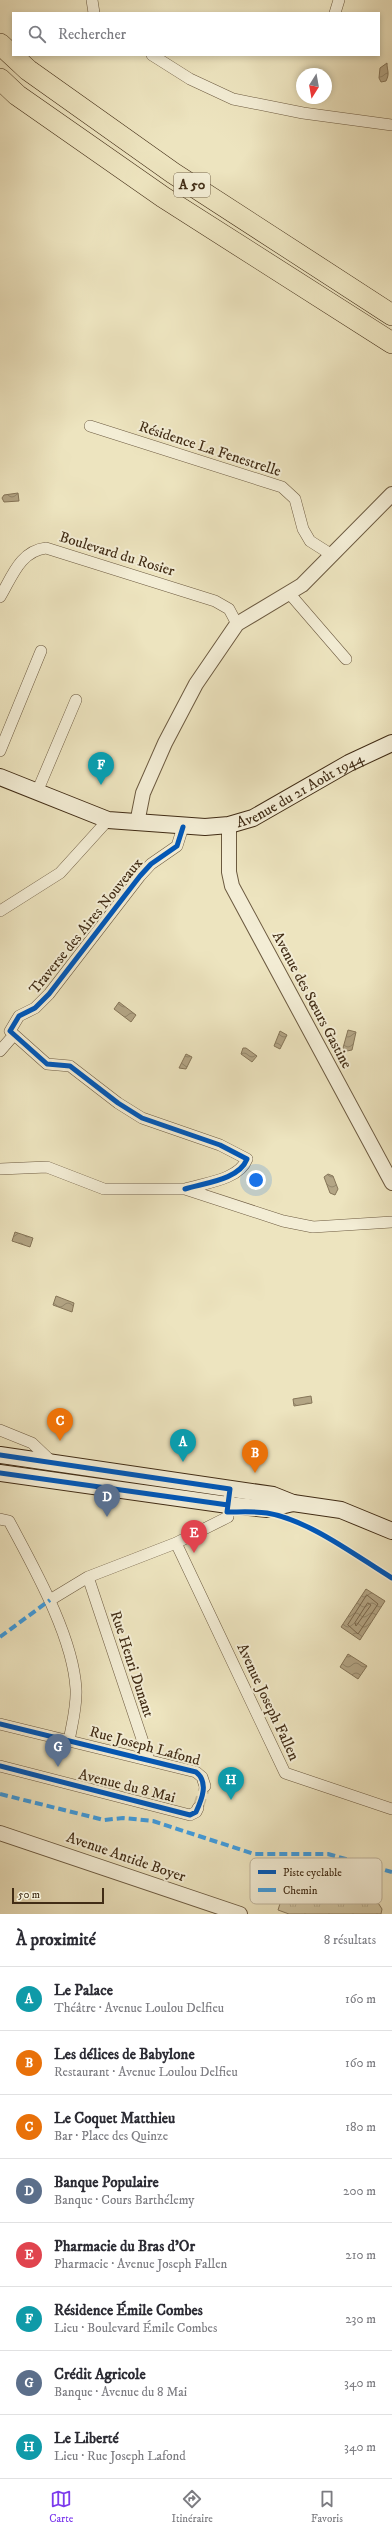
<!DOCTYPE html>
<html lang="fr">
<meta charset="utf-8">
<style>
body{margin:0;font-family:"IM FELL DW Pica",serif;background:#f2f2f3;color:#2b2b33}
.compass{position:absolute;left:296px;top:68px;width:36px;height:36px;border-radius:50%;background:#fff;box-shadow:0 2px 6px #0003;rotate:191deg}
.scale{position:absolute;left:12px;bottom:10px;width:92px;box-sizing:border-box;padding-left:4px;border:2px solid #412c15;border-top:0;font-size:11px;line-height:14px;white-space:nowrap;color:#412c15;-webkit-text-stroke:3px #f3edd5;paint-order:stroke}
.you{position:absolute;left:256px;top:1180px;width:14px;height:14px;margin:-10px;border:3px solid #fff;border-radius:50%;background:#1a73e8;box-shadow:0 0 0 6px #1a73e833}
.badge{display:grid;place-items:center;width:26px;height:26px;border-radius:50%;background:#7c3aed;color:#fff;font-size:13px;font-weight:700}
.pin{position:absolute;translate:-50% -33px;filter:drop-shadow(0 1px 2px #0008)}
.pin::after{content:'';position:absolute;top:21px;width:14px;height:12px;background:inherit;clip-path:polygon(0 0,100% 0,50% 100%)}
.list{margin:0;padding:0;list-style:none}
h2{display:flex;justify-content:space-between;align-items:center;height:52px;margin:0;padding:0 16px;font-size:17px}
h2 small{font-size:13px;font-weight:400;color:#7c7c81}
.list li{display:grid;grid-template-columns:26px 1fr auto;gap:12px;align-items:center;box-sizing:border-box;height:64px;padding:0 16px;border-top:1px solid #e1e1e2}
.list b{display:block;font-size:15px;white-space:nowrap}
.list p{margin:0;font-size:13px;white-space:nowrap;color:#7c7c81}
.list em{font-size:13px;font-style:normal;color:#7c7c81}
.icon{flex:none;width:22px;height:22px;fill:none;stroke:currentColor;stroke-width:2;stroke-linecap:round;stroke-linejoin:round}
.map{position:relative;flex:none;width:392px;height:1914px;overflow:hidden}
.search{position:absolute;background:#fff;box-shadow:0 2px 6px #0003;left:12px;right:12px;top:12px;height:44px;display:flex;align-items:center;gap:10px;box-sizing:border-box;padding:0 14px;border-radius:0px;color:#7c7c81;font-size:15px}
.sheet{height:564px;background:#fff}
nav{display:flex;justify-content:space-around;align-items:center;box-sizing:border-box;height:56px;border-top:1px solid #e1e1e2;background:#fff;font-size:11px;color:#7c7c81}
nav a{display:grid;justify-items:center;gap:2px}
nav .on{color:#7c3aed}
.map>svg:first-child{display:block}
.park{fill:url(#park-tufts);stroke:#88785c}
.water{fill:url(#water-waves);stroke:#857558}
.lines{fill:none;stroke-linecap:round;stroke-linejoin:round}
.shore{stroke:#7a684d;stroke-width:1}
.minor-tunnel{stroke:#cbbf9d;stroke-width:11;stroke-dasharray:11 5.5;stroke-linecap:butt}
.minor-casing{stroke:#6c5a40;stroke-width:12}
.tertiary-casing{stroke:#6c5a40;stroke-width:16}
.secondary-casing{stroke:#412c15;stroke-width:18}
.motorway-casing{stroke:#412c15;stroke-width:22}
.minor{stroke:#f3edd5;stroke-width:11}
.tertiary{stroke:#f3edd5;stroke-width:14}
.secondary{stroke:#f3edd5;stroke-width:16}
.motorway{stroke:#ede4bf;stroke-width:21}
.quiet{stroke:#3f9cdf;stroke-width:4;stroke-dasharray:8 4;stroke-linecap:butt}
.cycleway-casing{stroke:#f3edd5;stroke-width:8}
.cycleway{stroke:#0057b8;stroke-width:5}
.labels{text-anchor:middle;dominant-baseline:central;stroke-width:4;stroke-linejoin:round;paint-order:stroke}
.shield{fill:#f3edd5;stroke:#76664f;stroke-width:1}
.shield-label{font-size:14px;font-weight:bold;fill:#412c15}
.street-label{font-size:15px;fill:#412c15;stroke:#f3edd5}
.key{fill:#f3edd5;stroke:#beb39b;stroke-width:1}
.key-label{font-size:11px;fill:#412c15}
</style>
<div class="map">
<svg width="392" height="1914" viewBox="0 0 392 1914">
<defs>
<pattern id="park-tufts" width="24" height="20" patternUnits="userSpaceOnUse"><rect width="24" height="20" fill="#d0c5a2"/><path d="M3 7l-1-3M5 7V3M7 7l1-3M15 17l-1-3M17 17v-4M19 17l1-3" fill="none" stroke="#b4a98b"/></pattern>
<pattern id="water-waves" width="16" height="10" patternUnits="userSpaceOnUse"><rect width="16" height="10" fill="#b3a585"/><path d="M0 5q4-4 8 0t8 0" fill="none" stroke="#93876c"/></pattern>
</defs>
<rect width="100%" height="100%" fill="#ede4bf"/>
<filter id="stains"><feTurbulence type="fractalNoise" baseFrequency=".005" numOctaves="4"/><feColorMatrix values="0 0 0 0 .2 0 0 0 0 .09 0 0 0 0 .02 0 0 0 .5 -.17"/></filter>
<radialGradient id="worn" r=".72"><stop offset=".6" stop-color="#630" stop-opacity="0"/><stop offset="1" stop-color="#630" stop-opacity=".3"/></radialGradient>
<path class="park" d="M306,1878l69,20 7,11 -1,5h-92l-11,-4 6,-19z"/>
<path class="water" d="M387,63c0,8 3,10 -1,18l-5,1 -2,-4 1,-10z
M18,493l1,8 -15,1 -2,-4 2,-3z
M119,1002l17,13 -5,7 -17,-13z
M348,1030l8,2 -4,18 -5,1 -4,-3z
M280,1031l7,4 -7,14 -6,-3z
M243,1048h3l11,8 -5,6 -11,-8z
M186,1054l6,3 -6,12 -7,-1z
M328,1174l5,2 5,13 -3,6 -5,-2 -6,-16z
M15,1232l18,6 -3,9 -18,-6z
M56,1296l18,7 -2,9 -19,-7z
M311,1396l1,7 -18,3 -1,-7z
M366,1589l19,12 -25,39 -19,-13z
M348,1654l19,12 -9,13 -18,-12z"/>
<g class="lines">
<path class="shore" d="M367,1595l11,9 -20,30 -10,-9z
M368,1603l3,2 -15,21 -1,-3z"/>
<path class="minor-tunnel" d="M198,1808l7,-22"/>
<g class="minor-casing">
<path id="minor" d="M92,0l2,13
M335,13l4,-13
M152,55l38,24 43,20 70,14 89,12
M90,426l192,61 13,12 8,30 7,12 22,14
M289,593l57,66
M0,597c12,-20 20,-46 46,-49l169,53 14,8 8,15
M0,751l41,-100
M37,792l39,-92
M183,827l-6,19 -26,18 -11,12 -91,118 -14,14 -16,8 -9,15 37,33 23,2 48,37 24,15 78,27 27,14c-8,21 -43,24 -62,30
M0,911l60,-38 48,-53
M0,1051l13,-15
M0,1169l47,-2 57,22h81l98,32 30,6 79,-5
M0,1430l32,13 21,20
M0,1519l9,2c25,47 64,115 67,168 1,17 -4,35 -7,52
M176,1543l109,230 107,36
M88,1577l61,183
M50,1600l38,-23 88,-34 52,-26 1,-19
M0,1724l196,48 6,5 3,9
M0,1766l190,49 6,-3 2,-4"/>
</g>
<g class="tertiary-casing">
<path id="tertiary" d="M137,823l6,-30 22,-50 31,-59 41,-60 65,-39 90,-91
M229,825v47l3,14 160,297
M0,1833l240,81"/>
</g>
<g class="secondary-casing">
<g id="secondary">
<path id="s1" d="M0,777l108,43 97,7 24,-2 24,-7 96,-55 43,-20"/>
<path d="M0,1455l273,40 20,8 48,7 51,21"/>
<path d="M0,1473l228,32 40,4 25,-6"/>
</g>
</g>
<g class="motorway-casing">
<path id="motorway" d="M0,44l28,26 145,103 219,142
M0,79l17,16 146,102 229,146"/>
</g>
<use href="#minor" class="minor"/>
<use href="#tertiary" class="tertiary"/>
<use href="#secondary" class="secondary"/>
<use href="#motorway" class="motorway"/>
<path class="quiet" d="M0,1637l50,-37
M0,1794l104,26 19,-2 30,3 101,33h74l64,18"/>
<g class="cycleway-casing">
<path id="cycleway" d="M183,827l-6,19 -26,18 -11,12 -91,118 -14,14 -16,8 -9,15 37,33 23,2 48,37 24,15 78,27 27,14c-8,21 -43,24 -62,30
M0,1455l230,34 -3,23c13,0 28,-1 40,1 42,7 89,43 125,65
M0,1473l228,32
M0,1724l196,48c13,10 6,27 0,40l-6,3 -190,-49"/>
</g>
<use href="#cycleway" class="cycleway"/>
</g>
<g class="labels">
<rect class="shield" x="174" y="173" width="36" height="24" rx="3"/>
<g class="shield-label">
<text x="192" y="185">A 50</text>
</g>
<g class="street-label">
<text transform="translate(210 449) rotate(18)">Résidence La Fenestrelle</text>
<text transform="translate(117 554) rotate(17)">Boulevard du Rosier</text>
<text stroke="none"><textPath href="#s1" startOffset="317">Avenue du 21 Août 1944</textPath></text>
<text transform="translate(86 926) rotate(-51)">Traverse des Aires Nouveaux</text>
<text transform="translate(312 1000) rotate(62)">Avenue des Sœurs Gastine</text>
<text transform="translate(132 1664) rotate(72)">Rue Henri Dunant</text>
<text transform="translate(268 1702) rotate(65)">Avenue Joseph Fallen</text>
<text transform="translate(145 1746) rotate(15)">Rue Joseph Lafond</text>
<text transform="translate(127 1786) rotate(14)">Avenue du 8 Mai</text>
<text transform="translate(126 1857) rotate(19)">Avenue Antide Boyer</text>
</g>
</g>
<rect x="250" y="1858" width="132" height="46" rx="6" class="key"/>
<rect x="258" y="1870" width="18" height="4" fill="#0057b8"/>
<rect x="258" y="1888" width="18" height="4" fill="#3f9cdf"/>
<g class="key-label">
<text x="283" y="1876">Piste cyclable</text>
<text x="283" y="1894">Chemin</text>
</g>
<rect width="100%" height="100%" filter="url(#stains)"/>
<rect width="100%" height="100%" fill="url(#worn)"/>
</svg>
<svg class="compass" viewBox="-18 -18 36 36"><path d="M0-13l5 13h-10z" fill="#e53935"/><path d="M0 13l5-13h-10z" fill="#7c7c81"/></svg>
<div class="scale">50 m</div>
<div class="you"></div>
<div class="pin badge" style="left:183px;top:1462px;background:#0f9aa8">A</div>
<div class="pin badge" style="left:255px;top:1473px;background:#e8710a">B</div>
<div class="pin badge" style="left:60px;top:1441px;background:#e8710a">C</div>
<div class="pin badge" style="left:107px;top:1517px;background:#5c6f8a">D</div>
<div class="pin badge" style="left:194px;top:1553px;background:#e0444e">E</div>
<div class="pin badge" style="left:101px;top:785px;background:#0f9aa8">F</div>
<div class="pin badge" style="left:58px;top:1767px;background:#5c6f8a">G</div>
<div class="pin badge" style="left:231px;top:1800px;background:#0f9aa8">H</div>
<div class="search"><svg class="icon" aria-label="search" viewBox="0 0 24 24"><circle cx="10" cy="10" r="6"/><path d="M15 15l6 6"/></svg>Rechercher</div>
</div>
<section class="sheet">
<h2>À proximité<small>8 résultats</small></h2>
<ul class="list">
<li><span class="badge" style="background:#0f9aa8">A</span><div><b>Le Palace</b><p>Théâtre · Avenue Loulou Delfieu</p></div><em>160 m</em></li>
<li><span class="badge" style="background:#e8710a">B</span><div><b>Les délices de Babylone</b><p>Restaurant · Avenue Loulou Delfieu</p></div><em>160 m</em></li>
<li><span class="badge" style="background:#e8710a">C</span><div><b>Le Coquet Matthieu</b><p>Bar · Place des Quinze</p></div><em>180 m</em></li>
<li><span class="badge" style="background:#5c6f8a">D</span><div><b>Banque Populaire</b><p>Banque · Cours Barthélemy</p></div><em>200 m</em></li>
<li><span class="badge" style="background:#e0444e">E</span><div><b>Pharmacie du Bras d'Or</b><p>Pharmacie · Avenue Joseph Fallen</p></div><em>210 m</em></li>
<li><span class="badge" style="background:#0f9aa8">F</span><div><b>Résidence Émile Combes</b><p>Lieu · Boulevard Émile Combes</p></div><em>230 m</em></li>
<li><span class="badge" style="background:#5c6f8a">G</span><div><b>Crédit Agricole</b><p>Banque · Avenue du 8 Mai</p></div><em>340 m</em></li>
<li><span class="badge" style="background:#0f9aa8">H</span><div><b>Le Liberté</b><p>Lieu · Rue Joseph Lafond</p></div><em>340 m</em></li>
</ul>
</section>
<nav>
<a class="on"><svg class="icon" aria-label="map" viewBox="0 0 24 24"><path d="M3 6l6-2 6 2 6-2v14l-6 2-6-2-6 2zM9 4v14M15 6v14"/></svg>Carte</a>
<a><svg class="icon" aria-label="directions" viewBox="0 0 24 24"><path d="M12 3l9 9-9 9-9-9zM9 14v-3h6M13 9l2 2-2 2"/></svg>Itinéraire</a>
<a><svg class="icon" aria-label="saved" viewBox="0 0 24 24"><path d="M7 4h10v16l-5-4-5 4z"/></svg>Favoris</a>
</nav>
